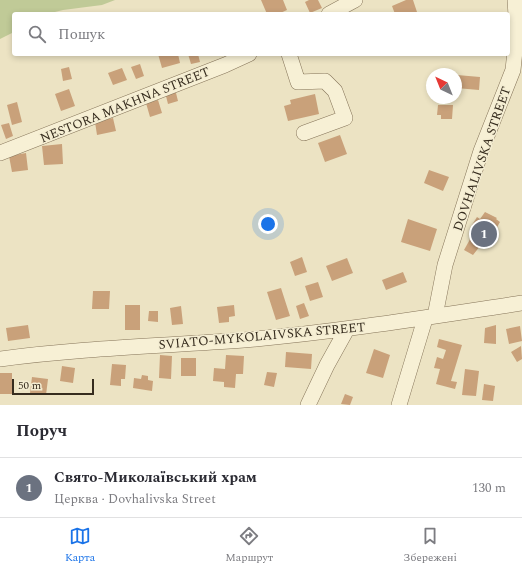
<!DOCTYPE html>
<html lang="uk">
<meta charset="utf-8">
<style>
body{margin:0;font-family:Spectral,serif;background:#f7f7f7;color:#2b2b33}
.compass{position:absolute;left:426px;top:68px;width:36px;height:36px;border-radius:50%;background:#fff;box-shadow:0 2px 6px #0003;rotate:317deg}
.scale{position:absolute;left:12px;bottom:10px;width:82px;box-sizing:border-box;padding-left:4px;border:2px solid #362c1e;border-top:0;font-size:11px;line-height:14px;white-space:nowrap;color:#362c1e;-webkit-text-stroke:3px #f4edd2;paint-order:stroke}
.you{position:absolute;left:268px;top:224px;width:14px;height:14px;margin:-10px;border:3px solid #fff;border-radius:50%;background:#1a73e8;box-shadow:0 0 0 6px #1a73e833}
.badge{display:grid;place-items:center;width:26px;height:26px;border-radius:50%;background:#1a73e8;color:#fff;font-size:13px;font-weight:700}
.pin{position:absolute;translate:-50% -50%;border:2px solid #fff;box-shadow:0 1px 4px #0006}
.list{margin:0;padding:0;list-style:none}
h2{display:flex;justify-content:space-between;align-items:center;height:52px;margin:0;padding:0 16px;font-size:17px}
h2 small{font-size:13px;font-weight:400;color:#7c7c81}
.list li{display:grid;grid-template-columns:26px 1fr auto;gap:12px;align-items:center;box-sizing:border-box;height:60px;padding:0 16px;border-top:1px solid #e1e1e2}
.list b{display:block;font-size:15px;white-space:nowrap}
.list p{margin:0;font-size:13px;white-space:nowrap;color:#7c7c81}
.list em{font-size:13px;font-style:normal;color:#7c7c81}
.icon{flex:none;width:22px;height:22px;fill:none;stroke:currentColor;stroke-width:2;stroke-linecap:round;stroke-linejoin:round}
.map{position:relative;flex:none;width:522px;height:405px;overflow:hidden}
.search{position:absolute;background:#fff;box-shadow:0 2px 6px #0003;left:12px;right:12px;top:12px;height:44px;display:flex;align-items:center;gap:10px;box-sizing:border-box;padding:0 14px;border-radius:4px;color:#7c7c81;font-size:15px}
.sheet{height:112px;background:#fff}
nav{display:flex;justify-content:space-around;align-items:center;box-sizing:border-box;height:56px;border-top:1px solid #e1e1e2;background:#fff;font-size:11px;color:#7c7c81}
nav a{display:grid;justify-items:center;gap:2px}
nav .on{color:#1a73e8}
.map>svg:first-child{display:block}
.green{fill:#c0ca97}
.building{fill:#c9a17a}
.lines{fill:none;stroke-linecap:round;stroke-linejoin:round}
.minor-casing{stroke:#86755a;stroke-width:16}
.minor{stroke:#f7f0d5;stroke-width:15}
.labels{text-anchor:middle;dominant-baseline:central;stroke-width:3;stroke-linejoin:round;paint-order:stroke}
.street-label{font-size:13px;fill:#362c1e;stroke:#f4edd2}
</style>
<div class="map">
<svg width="522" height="405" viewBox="0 0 522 405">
<rect width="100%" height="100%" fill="#ece3c3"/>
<path class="green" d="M0,0h115l-13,5 -39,5 -16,4h-33v18l-14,7z"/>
<path class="building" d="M261,0h22l4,10 -9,4h-11z
M309,0h9l4,8 -12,5 -5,-11z
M406,0h7l4,12 -5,2h-17l-3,-8z
M158,54h20l2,9 -18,5z
M188,54h10l2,8 -9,2z
M140,64l4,12 -8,3 -5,-12z
M69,67l3,12 -9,2 -2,-12z
M122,68l5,12 -14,5 -5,-12z
M457,75l23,2 -1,13 -23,-2z
M69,89l6,17 -14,5 -6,-17z
M175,89l3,12 -10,3 -3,-12z
M315,94l4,20 -31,7 -4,-15 7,-2 -1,-4z
M158,100l4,13 -12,4 -4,-14z
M17,102l5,20 -10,3 -5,-20z
M438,105h15l-1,14h-11v-4h-4z
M113,118l3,13 -19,4 -2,-13z
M9,123l4,13 -7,3 -5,-14z
M340,135l7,19 -22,8 -7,-19z
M62,144l1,20 -19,1 -2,-19z
M26,153l2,17 -16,2 -3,-16z
M429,170l20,7 -6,14 -19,-8z
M485,212l12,6 -1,1 4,3 -4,7 2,1 -6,8 -1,-1 -4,6 -3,-2 -11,14 -9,-5 9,-16 -2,-1 4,-7 -3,-1 5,-8 3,2z
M408,219l29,10 -7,22 -29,-9z
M302,257l5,15 -12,4 -5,-14z
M347,258l6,15 -21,8 -6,-15z
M403,272l4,10 -21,8 -4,-10z
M318,282l5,15 -13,4 -5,-15z
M281,288l9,28 -14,4 -9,-28z
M93,291h17l-1,18h-17z
M304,303l5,13 -9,3 -4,-13z
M125,305h15v25h-15z
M234,305l1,11 -6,1v5l-10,1 -2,-16z
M181,306l2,18 -11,1 -2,-17z
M149,311h9v11l-10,-1z
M28,325l2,13 -22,3 -2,-13z
M496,325v19l-12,-1 1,-15z
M520,326l2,15 -13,3 -3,-15z
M439,339l23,6 -11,36 6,1 -2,7 -19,-5 4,-15 -6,-1 3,-11 6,2 3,-9 -9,-3z
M521,346l1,13 -5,3 -6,-10z
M374,349l16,6 -7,23 -17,-5z
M286,352l26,2 -1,15 -26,-2z
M160,355l12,1 -1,23 -12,-1z
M226,355l18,1 -1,18h-7l-1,14 -11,-1v-5l-11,-1 1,-13 11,1z
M181,358h15v18h-15z
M112,364l14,1 -1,14h-4v7l-11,-1z
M62,366l13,2 -2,15 -13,-2z
M465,369l14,2 -3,25 -14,-1z
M267,372l10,1 -3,14 -10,-2z
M0,373h12v21h-12z
M142,375l6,1v4l5,1 -1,10 -19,-3 1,-10 7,1z
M32,377l16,2 -2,16 -16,-2z
M484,384l11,2 -2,15 -11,-1z
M345,394l8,3 -3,8 -9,-1z"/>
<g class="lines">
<g class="minor-casing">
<path id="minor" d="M329,14l26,-14
M289,54l9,28 27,-1 10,10 10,27 -41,15
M0,153l225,-88 24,-11
M435,316l10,-51 36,-114 32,-81 4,-39 -2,-31
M0,359c81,-11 162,-13 244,-19 93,-8 185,-23 278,-37
M308,405l19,-40 20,-36
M399,405l26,-86"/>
</g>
<use href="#minor" class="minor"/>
</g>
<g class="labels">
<g class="street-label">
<text transform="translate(125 105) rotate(-22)">NESTORA MAKHNA STREET</text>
<text transform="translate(482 159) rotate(-71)">DOVHALIVSKA STREET</text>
<text transform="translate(262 336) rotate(-5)">SVIATO-MYKOLAIVSKA STREET</text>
</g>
</g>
</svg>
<svg class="compass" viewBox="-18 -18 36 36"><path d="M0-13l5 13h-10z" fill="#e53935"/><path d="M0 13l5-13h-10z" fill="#7c7c81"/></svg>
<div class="scale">50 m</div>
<div class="you"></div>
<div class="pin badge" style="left:484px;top:234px;background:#6b7280">1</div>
<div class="search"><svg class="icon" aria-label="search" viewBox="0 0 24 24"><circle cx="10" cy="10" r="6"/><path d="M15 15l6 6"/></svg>Пошук</div>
</div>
<section class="sheet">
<h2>Поруч<small></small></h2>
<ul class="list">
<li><span class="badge" style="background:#6b7280">1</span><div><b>Свято-Миколаївський храм</b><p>Церква · Dovhalivska Street</p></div><em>130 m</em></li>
</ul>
</section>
<nav>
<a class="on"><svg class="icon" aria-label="map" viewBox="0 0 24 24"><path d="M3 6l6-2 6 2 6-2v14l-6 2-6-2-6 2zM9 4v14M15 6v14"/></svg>Карта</a>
<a><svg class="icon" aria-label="directions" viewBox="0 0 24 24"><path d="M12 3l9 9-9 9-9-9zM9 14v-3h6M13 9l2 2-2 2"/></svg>Маршрут</a>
<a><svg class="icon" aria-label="saved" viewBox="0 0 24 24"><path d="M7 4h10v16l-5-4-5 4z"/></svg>Збережені</a>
</nav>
